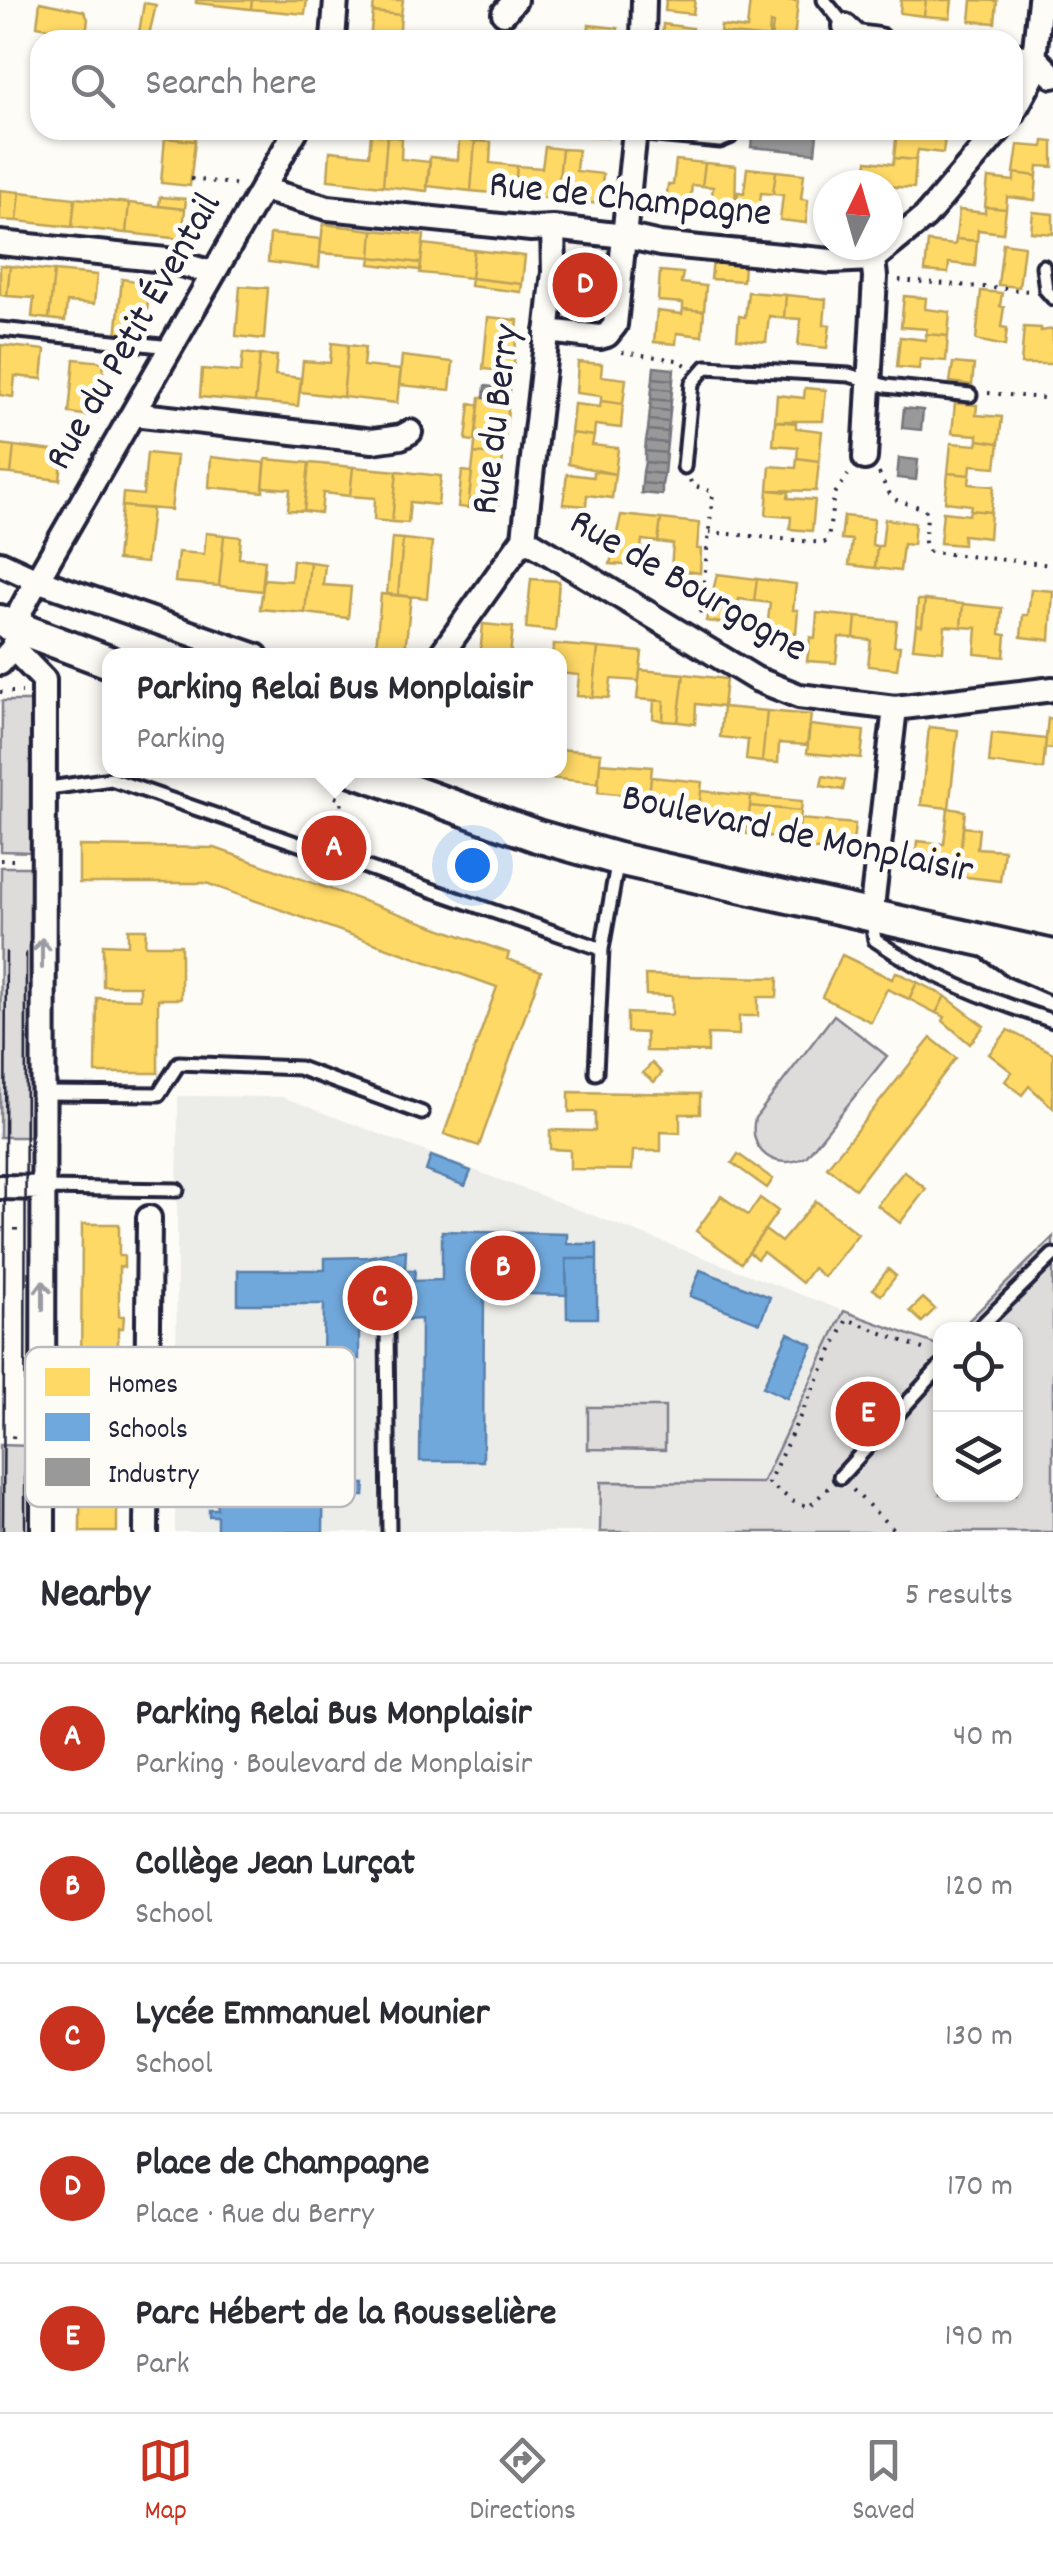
<!DOCTYPE html>
<meta charset="utf-8">
<style>
body{margin:0;font-family:Dekko,sans-serif;background:#f7f7f7;color:#2b2b33}
.controls{position:absolute;right:30px;bottom:30px;display:grid;overflow:hidden;border-radius:20px;box-shadow:0 2px 8px #0004}
.controls button{width:90px;height:90px;display:grid;place-items:center;padding:0;border:0;border-bottom:2px solid #e1e1e2;background:#fff;color:#2b2b33;font:50px sans-serif}
.compass{position:absolute;left:813px;top:170px;width:90px;height:90px;border-radius:50%;background:#fff;box-shadow:0 2px 8px #0004;rotate:5deg}
.you{position:absolute;left:472px;top:865px;width:35px;height:35px;margin:-25px;border:8px solid #fff;border-radius:50%;background:#1a73e8;box-shadow:0 0 0 15px #1a73e833}
.badge{display:grid;place-items:center;width:65px;height:65px;border-radius:50%;background:#c8321e;color:#fff;font-size:32px;font-weight:700}
.pin{position:absolute;translate:-50% -50%;border:5px solid #fff;box-shadow:0 2px 10px #0006}
.popup{position:absolute;left:102px;top:648px;width:465px;height:130px;box-sizing:border-box;display:grid;place-content:center;border-radius:20px;background:#fff;filter:drop-shadow(0 2px 8px #0005);font-size:32px;white-space:nowrap;color:#7c7c81}
.popup b{font-size:38px;color:#2b2b33}
.popup::after{content:'';position:absolute;left:50%;top:100%;margin-left:-20px;border:20px solid transparent;border-top-color:#fff}
.list{margin:0;padding:0;list-style:none}
h2{display:flex;justify-content:space-between;align-items:center;height:130px;margin:0;padding:0 40px;font-size:42px}
h2 small{font-size:32px;font-weight:400;color:#7c7c81}
.list li{display:grid;grid-template-columns:65px 1fr auto;gap:30px;align-items:center;box-sizing:border-box;height:150px;padding:0 40px;border-top:2px solid #e1e1e2}
.list b{display:block;font-size:38px;white-space:nowrap}
.list p{margin:0;font-size:32px;white-space:nowrap;color:#7c7c81}
.list em{font-size:32px;font-style:normal;color:#7c7c81}
.icon{flex:none;width:55px;height:55px;fill:none;stroke:currentColor;stroke-width:2;stroke-linecap:round;stroke-linejoin:round}
.map{position:relative;flex:none;width:1053px;height:1532px;overflow:hidden}
.search{position:absolute;background:#fff;box-shadow:0 2px 8px #0004;left:30px;right:30px;top:30px;height:110px;display:flex;align-items:center;gap:25px;box-sizing:border-box;padding:0 35px;border-radius:30px;color:#7c7c81;font-size:38px}
.sheet{height:880px;background:#fff}
nav{display:flex;justify-content:space-around;align-items:center;box-sizing:border-box;height:140px;border-top:2px solid #e1e1e2;background:#fff;font-size:28px;color:#7c7c81}
nav a{display:grid;justify-items:center;gap:5px}
nav .on{color:#c8321e}
.map>svg:first-child{display:block}
.built{fill:#ecece9}
.green{fill:#dddcdb;stroke:#807f8b;stroke-width:2.5}
.homes{fill:#ffd966;stroke:#bda259;stroke-width:2.5}
.schools{fill:#6fa8dc;stroke:#5880ac;stroke-width:2.5}
.industry{fill:#999;stroke:#75757d;stroke-width:2.5}
.lines{fill:none;stroke-linecap:round;stroke-linejoin:round}
.lane-casing{stroke:#22223b;stroke-width:19}
.street-casing{stroke:#22223b;stroke-width:30}
.secondary-casing{stroke:#22223b;stroke-width:38}
.path{stroke:#22223b;stroke-width:4;stroke-dasharray:2.5 8;stroke-linecap:butt}
.lane{stroke:#fdfcf7;stroke-width:11}
.street{stroke:#fdfcf7;stroke-width:22}
.secondary{stroke:#fdfcf7;stroke-width:30}
.tram{stroke:#22223b;stroke-width:2.5}
.oneway{stroke:#9a9aa2}
.labels{text-anchor:middle;dominant-baseline:central;stroke-width:10;stroke-linejoin:round;paint-order:stroke}
.street-label{font-size:40px;fill:#22223b;stroke:#fdfcf7}
.key{fill:#fdfcf7;stroke:#bbbbbf;stroke-width:2.5}
.key-label{font-size:28px;fill:#22223b}
</style>
<div class="map">
<svg width="1053" height="1532" viewBox="0 0 1053 1532">
<rect width="100%" height="100%" fill="#fdfcf7"/>
<filter id="ink" filterUnits="userSpaceOnUse"><feTurbulence type="fractalNoise" baseFrequency=".01" numOctaves="2"/><feDisplacementMap in="SourceGraphic" scale="20" xChannelSelector="R" yChannelSelector="G"/><feConvolveMatrix kernelMatrix="1 2 1 2 8 2 1 2 1" color-interpolation-filters="sRGB"/></filter>
<g filter="url(#ink)">
<path class="built" d="M178,1096l104,1 562,214 -82,172h-160l-2,49h-425z"/>
<path class="green" d="M2,701h32l-1,151 -32,-1z
M1,867h32l-1,270h-32z
M834,1015l53,41 -81,101c-30,15 -59,-6 -51,-39z
M1053,1237v295h-453l1,-50 161,1 82,-172 96,35v148h76v-164l-56,-1z
M588,1407h77v43l-77,-1z
M0,1445l30,1v86h-30z"/>
<path class="homes" d="M196,0h56l-1,9 -55,-6z
M252,0h55l-2,14 -54,-5z
M374,0h29l-2,15 -28,-3z
M666,0h29l-2,14 -28,-3z
M750,0l48,1 -4,39 -23,-1 2,-15 -3,-1 -1,15 -49,-5 1,-7 26,3z
M901,0h25l-2,16 -24,-3z
M926,0h26l-2,18 -26,-2z
M972,0l25,1 -2,22 -25,-2z
M40,2l44,9 4,8 -2,16 -49,-9z
M144,3l12,2 -7,30 -10,-2z
M373,12l28,3 -2,25h-29z
M663,24l29,4 -1,12h-29z
M589,25l29,3 -1,12h-29z
M166,130h30l-1,11 -30,-3z
M578,130h30l-1,8 -29,-3z
M897,130h49l-3,23 -25,-3 -2,10 -22,-2z
M371,134l16,2 -4,50 -55,-6 2,-29 39,4z
M387,136l15,2 -1,21 29,3 -3,29 -44,-5z
M165,138l30,3 -5,45 -29,-3z
M459,139l16,2 -4,50 -44,-5 3,-29 28,3z
M475,141l16,1 -1,21 27,3 -3,29 -43,-4z
M1044,141l9,1v25l-15,-1 -1,10 -23,-3 4,-28 25,2z
M545,147l17,2 -5,50 -43,-4 3,-29 25,2z
M562,149l16,1 -2,21 27,3 -3,30 -43,-5z
M894,158l22,2 -2,28 -49,-3 2,-24 26,3z
M676,160l29,3 -3,23 -10,-1 -3,26 -24,-3 3,-23h5z
M705,163l31,3 -1,49 -25,-2 3,-26 -11,-1z
M747,168l29,3 -3,23 -12,-1 -3,25 -23,-3 3,-23 6,1z
M776,171l28,3 -3,25 7,1 -2,23 -26,-3 3,-25 -10,-1z
M1014,173l23,3 -2,24 -28,-3 -1,12 -21,-2 3,-29 26,3z
M0,190l20,2 -3,29 -17,-1z
M20,192l55,6 -3,29 -55,-6z
M160,197l26,2 -1,10 -26,-3z
M75,198l54,5 -3,30 -54,-6z
M129,203l56,6 -3,30 -56,-6z
M985,207l21,2 -3,24 -25,-3 -1,11 -21,-2 3,-29 26,3z
M1033,212l20,2v20l-22,-2z
M323,224l50,6 -2,27 -51,-4z
M373,230l51,5 -3,28 -50,-6z
M270,234l51,5 -2,29 -51,-6z
M956,239l21,2 -2,25 -26,-3 -1,10 -23,-2 3,-29 27,3z
M1003,243l21,3 -5,41 -21,-2z
M423,244l51,6 -3,28 -51,-5z
M474,250l51,6 -3,28 -51,-6z
M371,257l50,6 -1,7 -50,-6z
M713,259l31,3 -1,19 -32,-2z
M0,265l10,1 -3,30 -7,-1z
M10,266l44,5 -5,48 -17,-2 2,-19 -27,-2z
M54,271l43,4 -3,29 -27,-2 -2,19 -16,-2z
M660,271l23,2 -2,10 25,3 -2,25 -21,-2v-6l-25,-2z
M471,278l51,6 -1,8 -51,-6z
M122,279l28,4 -6,57 -28,-3z
M240,286l28,2 -4,51 -28,-3z
M981,291l21,2 -2,13 4,1 -3,20 6,1 -2,18 -29,-6z
M748,292l38,3 -2,23 -15,-2 -3,26 -29,-3 2,-23 6,1z
M786,295l40,4 -2,26h6l-3,23 -29,-3 3,-26 -17,-1z
M904,296l22,2 -1,11 25,3 -2,24 -22,-2 1,-5 -26,-2z
M683,309l21,2 -2,25 -25,-3 -1,11 -22,-2 3,-31 25,3z
M488,317l30,3 -5,52 -30,-3z
M1024,327l17,1v3l12,-2v35h-32z
M926,334l22,2 -2,25 -26,-2 -1,10 -22,-2 3,-30 26,3z
M332,343l16,2 -5,52 -43,-5 3,-31 27,2z
M1,345l44,5 -3,29 -27,-3 -2,21 -13,-2z
M348,345l17,2 -2,19 38,4 -4,33 -54,-6z
M243,353l17,2 -5,47 -55,-5 2,-28 39,3z
M260,355l17,1 -2,19 26,3 -3,28 -43,-4z
M402,356l51,6 -3,28 -51,-5z
M74,359l30,3 -6,55 -29,-4z
M578,362l24,2 -1,12 25,3 -3,25 -22,-3v-5l-25,-3z
M953,363l21,2 -2,20 -22,-3z
M805,388l21,2 -3,31h-48l2,-26 27,3z
M480,397l29,3 -6,56 -29,-3z
M601,401l22,3 -2,24 -26,-3 -1,11 -23,-3 3,-29 26,3z
M470,403l9,2 -4,36 -9,-1z
M955,403l22,2 -1,10 26,2 -3,26 -21,-3v-5l-26,-2z
M775,421l21,2v5l26,3 -3,30 -22,-3 1,-11 -25,-2z
M571,433l23,3 -2,9 26,3 -3,26 -47,-10z
M978,440l21,3 -3,24 -25,-2 -1,10 -22,-2 3,-30 26,2z
M0,444l14,2 -3,28 -11,-1z
M14,446l49,6 -3,28 -49,-6z
M147,453l30,3 -6,54 -49,-4 1,-13 20,2z
M474,453l29,3 -5,55 -30,-3z
M211,457l54,6 -2,29 -54,-5z
M797,458l22,3 -3,30 -48,-1 2,-24 26,2z
M266,459l43,4 -5,48 -16,-1 2,-21 -27,-2z
M309,463l44,4 -3,29 -27,-3 -2,20 -17,-2z
M353,467l44,4 -5,51 -18,-2 1,-22 -25,-2z
M397,471l44,5 -3,29 -28,-3 -2,21 -16,-1z
M462,471l10,1 -4,36 -10,-1z
M593,471l22,3 -3,24 -25,-3 -1,11 -23,-2 4,-30 26,3z
M948,473l22,2 -1,9 25,2 -3,26 -21,-2 1,-5 -26,-3z
M768,490l21,2 -1,6 27,2 -3,31 -22,-2 1,-12 -25,-2z
M122,506l30,3 -6,54 -29,-3z
M970,510l21,2 -2,26 -26,-3v10l-23,-2 3,-31 26,3z
M621,515l40,4 -3,23 -16,-2 -3,26 -29,-2z
M844,516l30,3 -2,26 5,1 -2,22 -26,-3 3,-25 -11,-1z
M661,519l38,4 -2,26h4l-1,24 -29,-4 2,-25 -15,-2z
M885,519l30,4 -2,22 -10,-1 -3,27 -25,-3 2,-22h5z
M206,533l18,2 -5,51 -44,-4 3,-30 26,2z
M224,535l17,2 -2,21 26,2 -3,31 -43,-5z
M392,538l11,1 -5,56 -11,-1z
M403,539l29,3 -5,56 -29,-3z
M293,560l17,2 -5,51 -45,-4 4,-30 27,2z
M310,562l15,2 -2,21 28,2 -3,31 -43,-5z
M717,574l40,5 -3,22 -15,-2 -3,26 -30,-4z
M531,579l28,2 -4,50 -29,-3z
M757,579l39,5 -3,26h5l-2,23 -29,-4 3,-26 -16,-2z
M1031,589l22,2 -3,49 -29,-3 2,-22h5z
M381,594l30,3 -6,54 -29,-3z
M918,600h7l-3,26 -6,-1z
M925,600l38,4 -2,23 -16,-1 -2,25 -30,-3 3,-23 6,1z
M963,604l39,4 -2,26 6,1 -2,22 -29,-3 2,-26 -16,-1z
M817,613l39,4 -2,21 -15,-1 -3,26 -29,-2 3,-24 5,1z
M856,617l41,4 -3,25h6l-3,23 -29,-3 3,-26 -17,-2z
M483,624l30,3 -3,29h-30z
M554,644l44,4 -5,49 -16,-1 2,-21 -20,-2v-17h-6z
M598,648l44,4 -3,29 -28,-2 -2,19 -16,-1z
M640,670l44,4 -6,48 -15,-1 1,-20 -27,-2z
M684,674l42,5 -3,28 -27,-3 -1,20 -17,-2z
M654,700l10,1 -1,20 -10,-3z
M723,707l44,4 -5,51 -16,-2 2,-20 -28,-3z
M767,711l44,4 -4,30 -28,-2 -1,20 -16,-1z
M1048,718l5,1v30l-8,-1z
M810,725l54,6 -3,27 -54,-5z
M929,727l29,3 -9,78 -28,-3z
M992,733l54,6 -3,30 -54,-6z
M559,749l42,4 -3,30 -50,-5 1,-8h10z
M600,763l52,4 -3,30 -51,-5z
M823,776l22,4 -2,10 -22,-4z
M651,777l51,5 -3,28 -51,-5z
M701,791l50,5 -3,29 -50,-5z
M751,796l51,5 -1,10 -51,-5z
M750,806l51,5 -3,28 -51,-5z
M948,808l17,3 -7,65 -44,-5 3,-30 27,3z
M800,819l55,5 -3,29 -55,-5z
M963,827l16,2 -2,19 27,2 -4,31 -42,-5z
M79,846l136,2 294,105 -2,6 34,12 -62,175 -35,-12 53,-147 -291,-104h-127z
M128,929h18l-1,16h36v54h-23v74h-62l1,-75 43,1v-13h-37v-42l25,1z
M842,955l50,24 4,-7 21,10 -8,17 -22,-10 -16,33 -49,-25z
M645,975l133,3 -1,19h-19v19h-19v19l-31,-1v18l-62,-1v-18l-19,-1v-19l45,2v-19l-26,-1z
M917,982l28,14 -9,17 -27,-14z
M945,996l39,30 -14,18 -27,-23 2,-4 -9,-4z
M1008,1030l45,23v55l-24,-22 -7,9 -17,-14 7,-9 -23,-18z
M931,1038l25,20 -101,131 -28,-22z
M652,1063l10,10 -8,9 -11,-9z
M569,1092l131,2v20h-20v19l-19,-1v19h-28l-1,19 -62,-1v-19l-20,-1v-19l45,1v-19h-26z
M738,1154l35,25 -6,9 -35,-25z
M904,1171l22,18 -26,34 -23,-18z
M721,1196l27,19 12,-17 18,13 -37,52 -45,-32z
M816,1201l42,33 -34,43 -11,-9 -11,15 -39,-31 -6,7 -8,-7 16,-22 16,12z
M82,1224h37v32h5v11h-5v49h5l-1,12h-5v48h5v12h-5v49h5v11h-5l-1,49h5v12h-5v23h-37z
M888,1269l8,7 -15,19 -8,-6z
M923,1298l12,11 -13,13 -12,-11z"/>
<path class="schools" d="M431,1156l40,15 -6,15 -39,-15z
M442,1231l125,3v10h30v15h-31l1,36 -83,-2 -1,168h-63l1,-142 -62,3v37h-36l1,-55h-86v-34h87v-12l42,-1 39,-7 -1,20h10l-1,11 28,-1z
M566,1259h31v59h-30z
M700,1270l70,27 -10,26 -70,-27z
M788,1333l25,12 -26,53 -24,-11z
M278,1435l46,1 -1,96h-106v-16h-8v-7h8v-19h60z
M222,1439l45,1v21l-45,-1z
M267,1440h11l-1,20 -10,1z
M324,1483l41,1 -1,12h-40z"/>
<path class="industry" d="M753,130l64,4 -2,19 -64,-6z
M654,367l20,2 -1,11 -20,-2z
M653,378l20,2 -1,10 -20,-2z
M485,386l25,3 -1,11 -25,-2z
M652,388l20,2 -1,11 -20,-2z
M651,399l20,2 -1,10 -20,-2z
M904,408l19,2 -2,20 -19,-2z
M650,409l20,2 -1,11 -20,-2z
M649,420l20,2 -1,10 -20,-2z
M648,430l20,2 -1,11 -21,-2z
M646,441l21,2 -1,10 -21,-2z
M645,451l21,2 -1,11 -20,-2z
M899,458l19,2 -2,20 -19,-2z
M645,462l20,2 -1,10 -21,-2z
M643,472l21,2 -2,11 -20,-2z
M642,483l20,2v10l-21,-2z"/>
<g class="lines">
<g class="lane-casing">
<path id="lane" d="M824,0l21,26
M635,133l85,8 10,-4 6,-7
M1043,266l3,24 7,8
M0,329l171,18
M684,467l8,-84 14,-16 143,8 37,11 84,9
M43,789l68,-10 491,170
M871,916l4,24c54,37 116,61 178,81
M596,1073l6,-124 16,-90
M42,1093l117,1 20,-31 120,5 123,45
M43,1188l134,2
M387,1330l2,202
M977,1330l76,-75
M840,1477l100,-110"/>
</g>
<g class="street-casing">
<path id="street" d="M504,13l11,-13
M845,26l12,11 22,3
M333,40l3,-40
M643,40l1,-40
M1013,55l23,4 17,17
M1013,113l19,-35 8,-78
M262,189l66,19 203,21 22,-1 72,8 35,8 171,17 42,-2 52,-42 74,-87
M0,243l166,17 47,13
M547,331l53,6 7,-2 8,-10 20,-195
M133,414l240,27 28,-4 9,-5
M865,458l10,-181 -2,-18
M524,538l232,141 43,17 96,12 158,-19
M0,563l37,17 219,76
M13,648l31,32 -1,852
M440,656l84,-118 30,-266 -1,-44
M0,663l13,-15 8,-38 16,-30 259,-450
M871,916l24,-208
M985,944l29,21 39,17
M0,1187l43,1
M146,1532l3,-314"/>
</g>
<g class="secondary-casing">
<path id="secondary" d="M0,621l109,41
M353,770l184,66 81,23 435,97"/>
</g>
<path class="path" d="M191,179l49,6
M899,280l130,11
M581,306l5,-52
M622,352l55,8 9,5
M988,393l65,6
M879,473c16,34 12,24 46,36 6,14 -7,31 5,43l123,13
M690,480l2,5 21,7 -13,128
M709,532l115,11 4,-3 6,-45 14,-20
M0,692h22
M335,797l6,2 1,11
M0,860h20
M16,1228v8
M13,1438l1,-10
M828,1488l-19,19 -15,-5 -26,-19 79,-164 83,33
M853,1490l43,42"/>
<use href="#lane" class="lane"/>
<use href="#street" class="street"/>
<use href="#secondary" class="secondary"/>
<path class="tram" d="M3,1532l3,-580
M25,1532l1,-579"/>
</g>
<defs><path id="oneway-shaft" d="M-6 0H5M1.5-3L5.5 0L1.5 3" fill="none" stroke-width="1.6" stroke-linecap="round" stroke-linejoin="round" transform="scale(2.5)"/></defs>
<g class="oneway">
<use href="#oneway-shaft" transform="translate(42 953) rotate(-90)"/>
<use href="#oneway-shaft" transform="translate(43 1295) rotate(-90)"/>
</g>
</g>
<g class="labels">
<g class="street-label">
<text transform="translate(630 202) rotate(6)">Rue de Champagne</text>
<text transform="translate(136 333) rotate(-60)">Rue du Petit Éventail</text>
<text transform="translate(499 420) rotate(-83)">Rue du Berry</text>
<text transform="translate(687 588) rotate(30)">Rue de Bourgogne</text>
<text transform="translate(797 837) rotate(12)">Boulevard de Monplaisir</text>
</g>
</g>
<rect x="25" y="1347" width="330" height="160" rx="15" class="key"/>
<rect x="45" y="1368" width="45" height="28" fill="#ffd966"/>
<rect x="45" y="1413" width="45" height="28" fill="#6fa8dc"/>
<rect x="45" y="1458" width="45" height="28" fill="#999"/>
<g class="key-label">
<text x="108" y="1392">Homes</text>
<text x="108" y="1437">Schools</text>
<text x="108" y="1482">Industry</text>
</g>
</svg>
<div class="controls">
<button><svg class="icon" aria-label="locate" viewBox="0 0 24 24"><circle cx="12" cy="12" r="6"/><path d="M12 2v4M12 18v4M2 12h4M18 12h4"/></svg></button>
<button><svg class="icon" aria-label="layers" viewBox="0 0 24 24"><path d="M12 4l9 5-9 5-9-5zM3 14l9 5 9-5"/></svg></button>
</div>
<svg class="compass" viewBox="-18 -18 36 36"><path d="M0-13l5 13h-10z" fill="#e53935"/><path d="M0 13l5-13h-10z" fill="#7c7c81"/></svg>
<div class="you"></div>
<div class="pin badge" style="left:334px;top:848px">A</div>
<div class="popup"><b>Parking Relai Bus Monplaisir</b>Parking</div>
<div class="pin badge" style="left:503px;top:1268px">B</div>
<div class="pin badge" style="left:380px;top:1298px">C</div>
<div class="pin badge" style="left:585px;top:285px">D</div>
<div class="pin badge" style="left:868px;top:1414px">E</div>
<div class="search"><svg class="icon" aria-label="search" viewBox="0 0 24 24"><circle cx="10" cy="10" r="6"/><path d="M15 15l6 6"/></svg>Search here</div>
</div>
<section class="sheet">
<h2>Nearby<small>5 results</small></h2>
<ul class="list">
<li><span class="badge">A</span><div><b>Parking Relai Bus Monplaisir</b><p>Parking · Boulevard de Monplaisir</p></div><em>40 m</em></li>
<li><span class="badge">B</span><div><b>Collège Jean Lurçat</b><p>School</p></div><em>120 m</em></li>
<li><span class="badge">C</span><div><b>Lycée Emmanuel Mounier</b><p>School</p></div><em>130 m</em></li>
<li><span class="badge">D</span><div><b>Place de Champagne</b><p>Place · Rue du Berry</p></div><em>170 m</em></li>
<li><span class="badge">E</span><div><b>Parc Hébert de la Rousselière</b><p>Park</p></div><em>190 m</em></li>
</ul>
</section>
<nav>
<a class="on"><svg class="icon" aria-label="map" viewBox="0 0 24 24"><path d="M3 6l6-2 6 2 6-2v14l-6 2-6-2-6 2zM9 4v14M15 6v14"/></svg>Map</a>
<a><svg class="icon" aria-label="directions" viewBox="0 0 24 24"><path d="M12 3l9 9-9 9-9-9zM9 14v-3h6M13 9l2 2-2 2"/></svg>Directions</a>
<a><svg class="icon" aria-label="saved" viewBox="0 0 24 24"><path d="M7 4h10v16l-5-4-5 4z"/></svg>Saved</a>
</nav>
